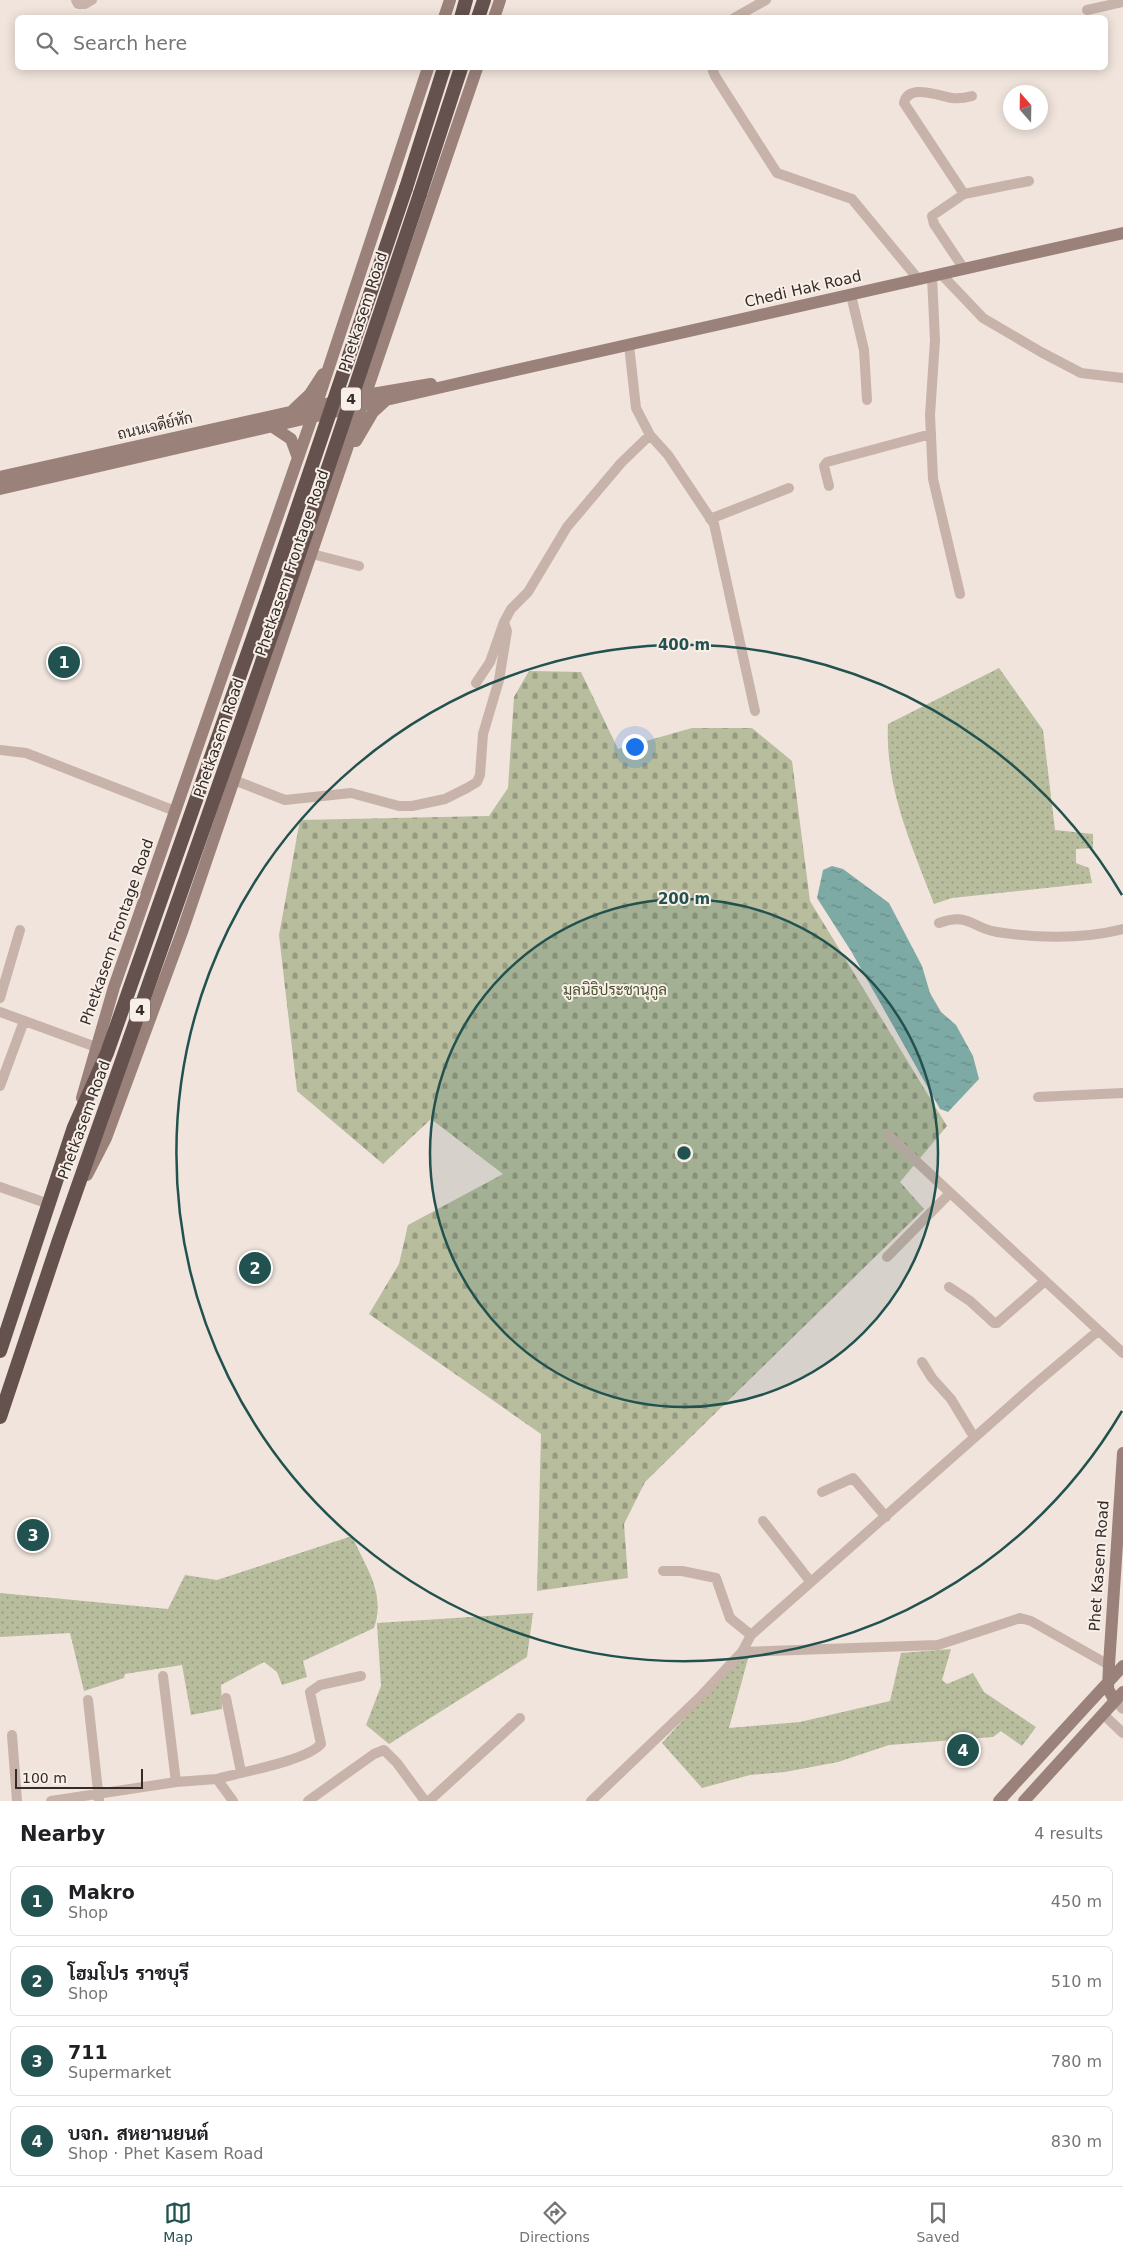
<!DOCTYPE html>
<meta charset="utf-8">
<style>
body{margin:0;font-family:"DejaVu Sans",Sarabun,sans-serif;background:#f2f2f2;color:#202124}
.compass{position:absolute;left:1003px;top:85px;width:45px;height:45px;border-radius:50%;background:#fff;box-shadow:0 2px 12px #0003;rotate:340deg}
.scale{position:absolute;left:15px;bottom:12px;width:128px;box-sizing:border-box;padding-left:5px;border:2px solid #352b28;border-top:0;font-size:14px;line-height:18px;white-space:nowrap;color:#352b28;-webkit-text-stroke:4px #f8efe8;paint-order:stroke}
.you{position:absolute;left:634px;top:746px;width:18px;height:18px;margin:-12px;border:4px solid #fff;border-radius:50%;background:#1a73e8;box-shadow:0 0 0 8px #1a73e833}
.badge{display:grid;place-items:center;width:32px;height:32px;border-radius:50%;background:#22524f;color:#fff;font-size:16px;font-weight:700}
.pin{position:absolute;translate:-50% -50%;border:2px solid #fff;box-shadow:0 1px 5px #0006}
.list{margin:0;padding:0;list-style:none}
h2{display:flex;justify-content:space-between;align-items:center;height:65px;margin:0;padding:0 20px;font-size:21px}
h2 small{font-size:16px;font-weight:400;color:#757577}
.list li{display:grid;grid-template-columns:32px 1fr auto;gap:15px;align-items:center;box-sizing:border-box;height:70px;margin:0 10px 10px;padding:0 10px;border:1px solid #e0e0e0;border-radius:8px}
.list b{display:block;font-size:19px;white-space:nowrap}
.list p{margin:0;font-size:16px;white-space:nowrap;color:#757577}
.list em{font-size:16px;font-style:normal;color:#757577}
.icon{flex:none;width:28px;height:28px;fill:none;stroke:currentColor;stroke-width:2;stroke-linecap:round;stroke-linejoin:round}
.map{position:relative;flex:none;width:1123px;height:1801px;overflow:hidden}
.search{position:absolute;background:#fff;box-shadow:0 2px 12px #0003;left:15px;right:15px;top:15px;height:55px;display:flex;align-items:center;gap:12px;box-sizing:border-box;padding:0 18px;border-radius:8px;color:#757577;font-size:19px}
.sheet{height:385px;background:#fff}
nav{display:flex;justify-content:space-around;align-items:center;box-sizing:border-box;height:70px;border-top:1px solid #e0e0e0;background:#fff;font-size:14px;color:#757577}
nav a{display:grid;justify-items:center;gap:2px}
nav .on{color:#22524f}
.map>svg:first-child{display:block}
.grass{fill:url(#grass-dots)}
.cemetery{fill:url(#cemetery-stones)}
.water{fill:url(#water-ripples)}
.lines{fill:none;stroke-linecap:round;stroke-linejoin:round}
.minor{stroke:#c7b3a9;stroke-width:10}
.secondary{stroke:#9a827b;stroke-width:12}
.trunk{stroke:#65524e;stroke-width:14}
.trunk-bridge{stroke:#65524e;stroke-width:14}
.ring{fill:none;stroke:#22524f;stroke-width:2.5}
.labels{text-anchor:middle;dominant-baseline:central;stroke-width:4;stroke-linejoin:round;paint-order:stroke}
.shield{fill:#f8efe8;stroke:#706662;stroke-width:1}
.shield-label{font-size:14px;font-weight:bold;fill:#352b28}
.street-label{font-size:15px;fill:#352b28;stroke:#f8efe8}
.park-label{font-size:15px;fill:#48512e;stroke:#f8efe8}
.centre{fill:#22524f;stroke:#f8efe8;stroke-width:2.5}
.ring-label{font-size:15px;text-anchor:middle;font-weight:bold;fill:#22524f;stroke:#f8efe8;stroke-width:4;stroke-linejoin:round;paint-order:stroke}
</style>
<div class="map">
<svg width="1123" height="1801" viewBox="0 0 1123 1801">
<defs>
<pattern id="grass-dots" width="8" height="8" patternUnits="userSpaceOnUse" patternTransform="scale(1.25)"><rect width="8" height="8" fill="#b7bd9d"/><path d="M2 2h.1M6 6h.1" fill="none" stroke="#969a80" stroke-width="1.8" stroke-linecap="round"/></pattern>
<pattern id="cemetery-stones" width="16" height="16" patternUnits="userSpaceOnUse" patternTransform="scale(1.25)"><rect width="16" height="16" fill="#b7bd9d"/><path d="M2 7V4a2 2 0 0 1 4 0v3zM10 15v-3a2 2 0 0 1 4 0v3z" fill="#969a80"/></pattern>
<pattern id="water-ripples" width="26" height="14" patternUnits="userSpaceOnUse" patternTransform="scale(1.25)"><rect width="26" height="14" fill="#7eaaa6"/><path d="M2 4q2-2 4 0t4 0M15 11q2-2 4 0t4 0" fill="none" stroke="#688b87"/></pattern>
</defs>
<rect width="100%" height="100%" fill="#f0e4dc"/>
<path class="grass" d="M999,668l44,62 12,100 38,4v14l-17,1v14l13,5 3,15 -140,15 -18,6c-22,-58 -49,-116 -46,-180z
M352,1536c14,32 34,57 22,92l-71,33 4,16 -25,8 -5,-13 -13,-10 -43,23 1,24 -31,6 -9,-50 -57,9 -1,4 -40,13 -14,-58 -70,4v-44l168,16 17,-34 32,5z
M533,1613l-6,44 -138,87 -23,-19 15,-39 -4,-63z
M951,1649l-9,31 5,4 26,-11 11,19 52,35 -14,19 -21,-15 -8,6 -104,8 -51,17 -53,10 -35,3 -48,13 -40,-45 80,-88h7l-20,73 71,-6 90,-21 11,-48z"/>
<path class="cemetery" d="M529,671l52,1 37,77 74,-21h60l40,33 18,140 137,225 -47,56 24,27 -279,273 -21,42 4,54 -91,13 4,-157 -172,-120 30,-50 9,-39 95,-51 -72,-55 -48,45 -86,-73 -18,-156 21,-115 189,-4 19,-28 6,-91z"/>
<path class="water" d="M832,866l11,3 46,34 33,63 8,27 11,19 15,13 17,31 6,23 -31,33 -8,-3 -89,-158 -34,-53 6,-28z"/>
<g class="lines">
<path class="minor" d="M76,0l2,4h7l7,-4
M1087,10l36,-8
M734,18l32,-18
M712,68l3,8 62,97 75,26 67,81
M964,194l-60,-91c4,-20 35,-7 48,-5 7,1 13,0 20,-2
M964,269l-30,-45 -2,-8 32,-22 65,-13
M942,275l41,43 58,34 40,21 42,5
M932,277l3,63 -5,75 3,64 27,115
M851,295l13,55 3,50
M629,345l7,63 14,27 18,20 46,69 41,187
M829,486l-5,-20 3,-4 104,-28
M710,519l79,-31
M312,554l47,12
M476,683l14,-21 14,-40 7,-13 17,-17 39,-65 54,-64 29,-28
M0,750l26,3 149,58
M234,780l51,20 66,-7 48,13h13l33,-7 22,-11 10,-6 3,-7 3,-41 16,-54 8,-49 -3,-9
M939,923c31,-11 32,5 58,9 40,6 86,7 126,-3
M0,998l20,-68
M0,1012l96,35
M0,1086l24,-65
M1038,1097l85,-4
M889,1136l234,217
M0,1187l49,17
M887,1257l63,-64
M949,1287l21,14 24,22h3l48,-42
M922,1362l10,16 19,21 23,38
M822,1492l31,-14 33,39
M763,1521l47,60
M663,1571h19l34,7 14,40 21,17
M742,1652l196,-7 82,-27 11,3 78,44
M163,1676l13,106
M226,1698l15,74
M88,1700l11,100
M1115,1701l8,8
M1103,1714l20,19
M12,1735l5,66
M217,1779c24,-7 89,-18 104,-35l-11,-52 10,-7 41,-9
M51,1801l125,-19 41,-3 16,22
M308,1801l66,-47 10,-4 13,13 28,38
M429,1801l91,-83
M591,1801l111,-106 40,-43 9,-17 284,-251 63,-53"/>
<path class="secondary" d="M444,18l6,-18
M494,18l6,-18
M293,410l17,-16 13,-20
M273,427l18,12 7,19
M356,441l17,-29 12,-11
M0,477l366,-82 65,-11
M0,489l490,-113 633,-143
M82,1098l32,-111 202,-581 112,-338
M87,1175l19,-37 76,-206 295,-864
M1115,1701l-7,-12 1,-24 14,-212
M999,1801l124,-135
M1024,1801l99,-109"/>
<path class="trunk" d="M461,18l5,-18
M478,18l6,-18
M406,188l38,-120
M420,194l41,-126
M0,1351l74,-224 33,-74 160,-455
M0,1417l59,-177 223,-635"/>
<path class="trunk-bridge" d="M267,598l139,-410
M282,605l138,-411"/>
</g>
<circle cx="684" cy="1153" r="254" fill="#22524f" fill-opacity=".12"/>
<g class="ring">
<circle cx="684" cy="1153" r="254"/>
<path d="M1122 1411A508 508 0 1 1 1122 895"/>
</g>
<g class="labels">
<g class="shield">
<rect x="341" y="387.5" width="20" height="23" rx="4"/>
<rect x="130" y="998.5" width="20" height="23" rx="4"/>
</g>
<g class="shield-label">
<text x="351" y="399">4</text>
<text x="140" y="1010">4</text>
</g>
<g class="street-label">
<text transform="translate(803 289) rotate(-13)">Chedi Hak Road</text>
<text transform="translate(363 312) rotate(-72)">Phetkasem Road</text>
<text transform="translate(155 426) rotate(-13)">ถนนเจดีย์หัก</text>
<text transform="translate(292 563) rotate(-71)">Phetkasem Frontage Road</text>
<text transform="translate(219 738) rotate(-71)">Phetkasem Road</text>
<text transform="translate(117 932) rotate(-71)">Phetkasem Frontage Road</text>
<text transform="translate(84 1120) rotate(-70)">Phetkasem Road</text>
<text transform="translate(1099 1566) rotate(-86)">Phet Kasem Road</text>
</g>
<g class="park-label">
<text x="615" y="990">มูลนิธิประชานุกูล</text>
</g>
</g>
<circle cx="684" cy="1153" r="8" class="centre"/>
<g class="ring-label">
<text x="684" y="650">400 m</text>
<text x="684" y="904">200 m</text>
</g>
</svg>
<svg class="compass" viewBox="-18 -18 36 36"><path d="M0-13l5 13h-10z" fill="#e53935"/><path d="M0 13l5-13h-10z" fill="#757577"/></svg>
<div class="scale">100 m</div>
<div class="you"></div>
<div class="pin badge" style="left:64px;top:662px">1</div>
<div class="pin badge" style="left:255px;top:1268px">2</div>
<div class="pin badge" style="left:33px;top:1535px">3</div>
<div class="pin badge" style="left:963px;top:1750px">4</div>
<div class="search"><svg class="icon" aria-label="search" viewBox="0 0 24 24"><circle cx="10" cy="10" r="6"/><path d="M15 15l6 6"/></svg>Search here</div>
</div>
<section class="sheet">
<h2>Nearby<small>4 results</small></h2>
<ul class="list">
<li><span class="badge">1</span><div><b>Makro</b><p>Shop</p></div><em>450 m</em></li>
<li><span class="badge">2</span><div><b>โฮมโปร ราชบุรี</b><p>Shop</p></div><em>510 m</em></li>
<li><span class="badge">3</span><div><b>711</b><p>Supermarket</p></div><em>780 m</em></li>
<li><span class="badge">4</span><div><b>บจก. สหยานยนต์</b><p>Shop · Phet Kasem Road</p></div><em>830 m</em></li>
</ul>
</section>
<nav>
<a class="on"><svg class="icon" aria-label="map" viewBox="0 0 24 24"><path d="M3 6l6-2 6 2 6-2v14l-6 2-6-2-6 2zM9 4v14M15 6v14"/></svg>Map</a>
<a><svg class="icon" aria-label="directions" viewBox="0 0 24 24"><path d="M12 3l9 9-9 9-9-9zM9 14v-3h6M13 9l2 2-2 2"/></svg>Directions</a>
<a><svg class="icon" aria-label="saved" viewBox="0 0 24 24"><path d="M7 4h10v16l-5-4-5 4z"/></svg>Saved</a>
</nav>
